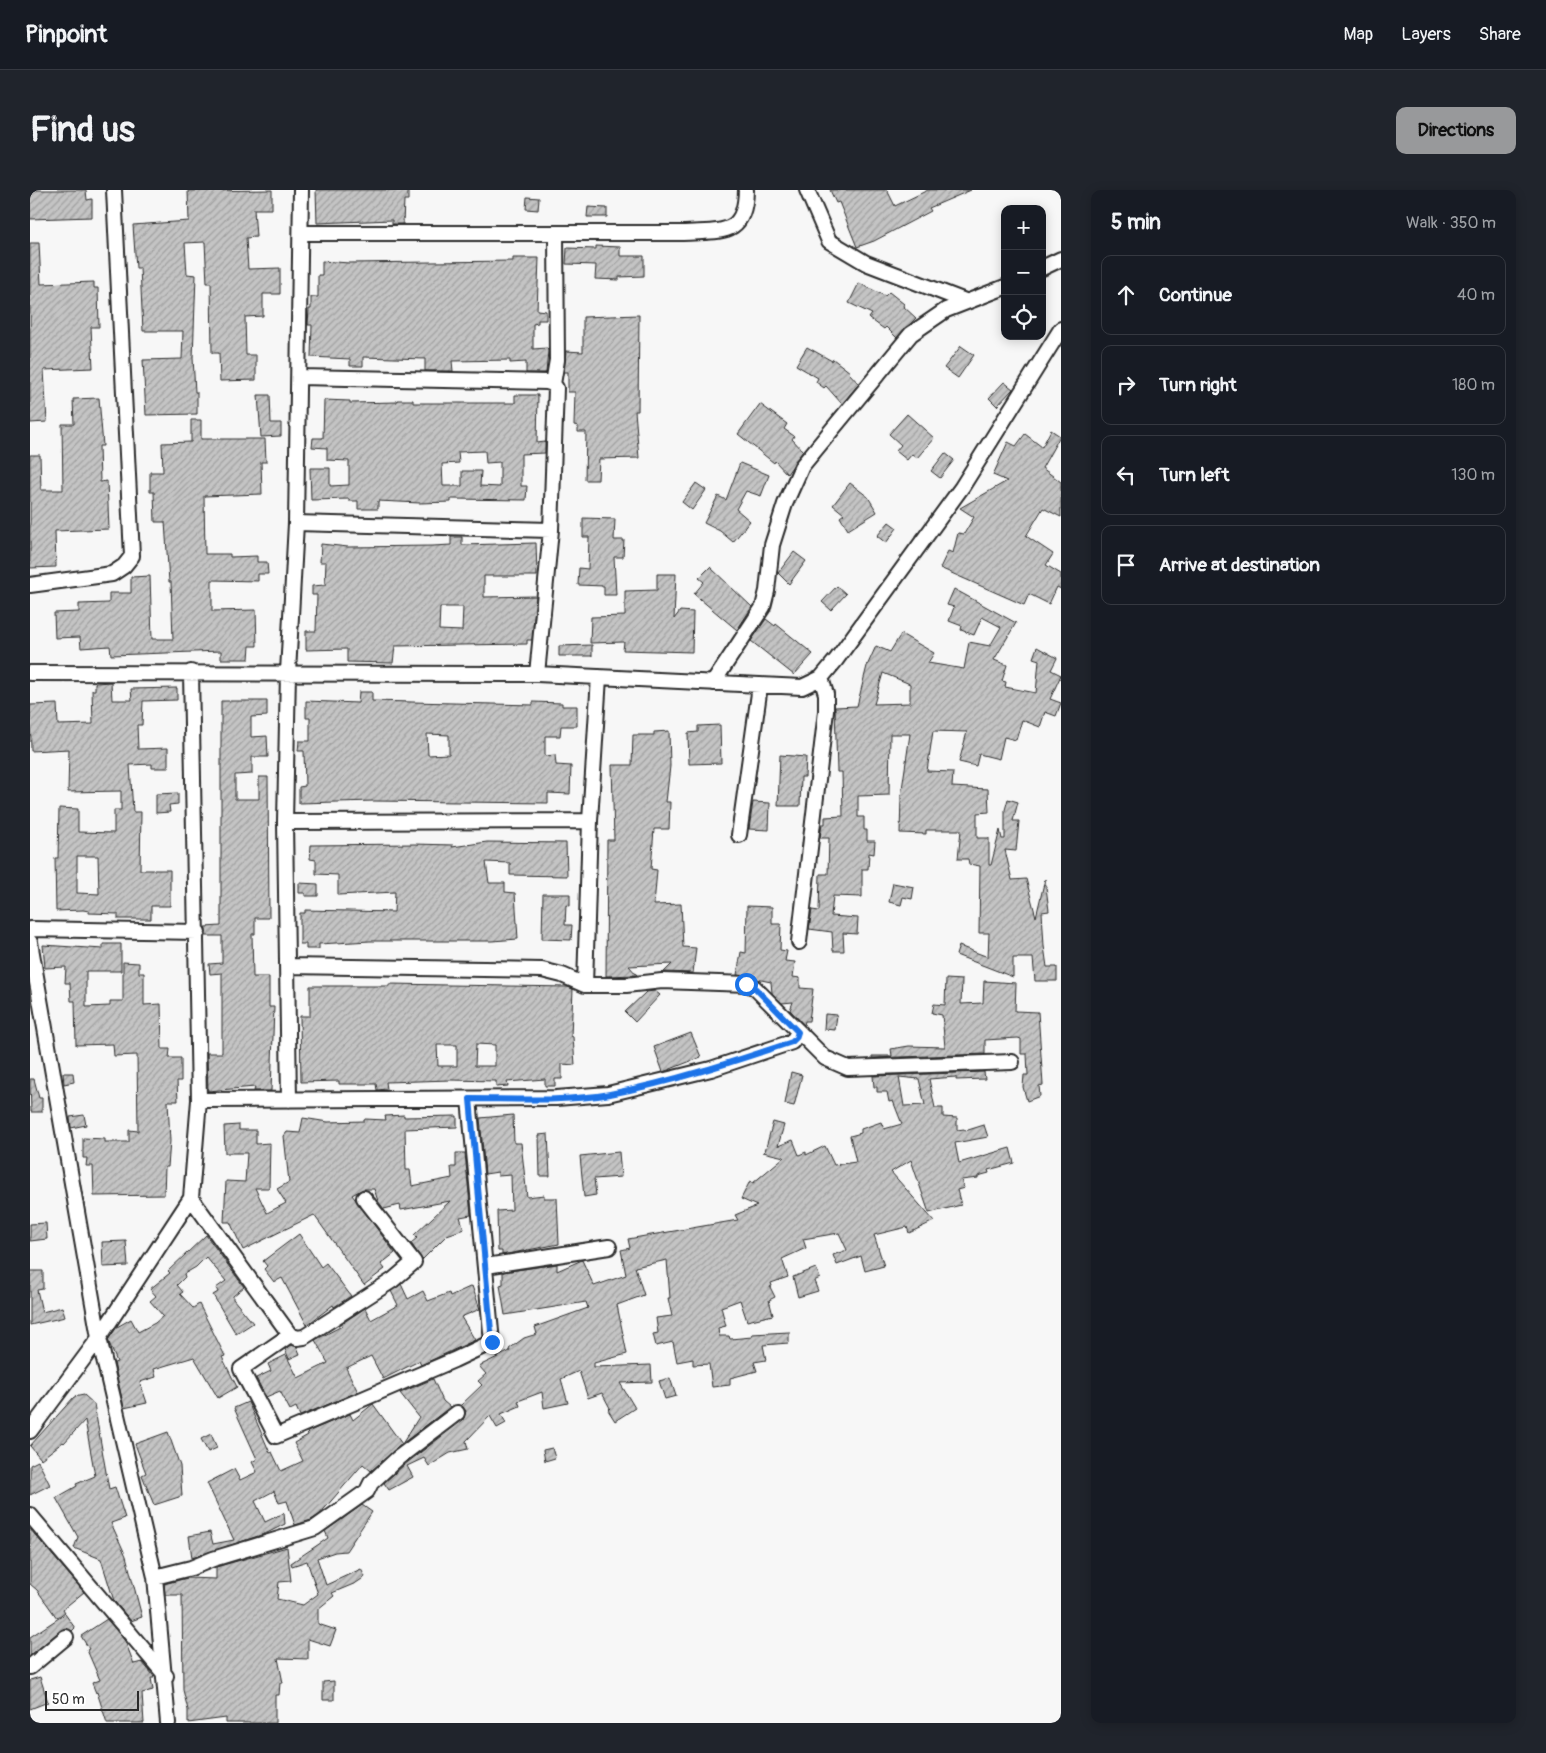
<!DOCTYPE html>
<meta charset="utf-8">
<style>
body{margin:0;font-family:Pangolin,sans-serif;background:#20242c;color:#f1f3f6}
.controls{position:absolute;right:15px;top:15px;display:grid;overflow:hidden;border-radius:10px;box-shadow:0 2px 12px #0003}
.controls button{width:45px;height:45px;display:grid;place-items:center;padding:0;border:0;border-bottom:1px solid #363941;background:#171b24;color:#f1f3f6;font:25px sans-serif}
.scale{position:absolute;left:15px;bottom:12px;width:94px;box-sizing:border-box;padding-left:5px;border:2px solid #2b2b2b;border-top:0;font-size:14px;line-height:18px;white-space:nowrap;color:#2b2b2b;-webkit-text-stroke:4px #fff;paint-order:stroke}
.stop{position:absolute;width:15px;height:15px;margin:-11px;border:4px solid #1a73e8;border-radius:50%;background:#fff}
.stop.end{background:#1a73e8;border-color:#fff;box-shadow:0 1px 5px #0008}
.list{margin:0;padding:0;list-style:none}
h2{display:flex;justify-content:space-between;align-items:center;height:65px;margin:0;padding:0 20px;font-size:21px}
h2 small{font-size:16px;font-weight:400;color:#9ea1a6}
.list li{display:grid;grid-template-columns:32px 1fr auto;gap:15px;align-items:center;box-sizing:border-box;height:80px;margin:0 10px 10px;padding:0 10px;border:1px solid #363941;border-radius:10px}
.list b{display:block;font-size:19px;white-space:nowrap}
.list em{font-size:16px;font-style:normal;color:#9ea1a6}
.icon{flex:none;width:28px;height:28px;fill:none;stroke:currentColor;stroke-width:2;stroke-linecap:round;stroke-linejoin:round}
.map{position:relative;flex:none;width:1031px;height:1533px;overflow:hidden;border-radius:10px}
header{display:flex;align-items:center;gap:30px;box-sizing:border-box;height:70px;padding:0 25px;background:#171b24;border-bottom:1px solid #363941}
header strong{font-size:24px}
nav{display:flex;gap:28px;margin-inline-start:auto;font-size:18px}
.intro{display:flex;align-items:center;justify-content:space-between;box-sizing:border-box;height:120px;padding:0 30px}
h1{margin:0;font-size:35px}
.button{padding:12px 22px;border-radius:10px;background:#98999b;color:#111;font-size:18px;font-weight:700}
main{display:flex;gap:30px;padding:0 30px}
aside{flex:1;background:#171b24;border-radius:10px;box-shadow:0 2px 12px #0003}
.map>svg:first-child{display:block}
.building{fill:url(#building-hatch);stroke:#2b2b2b;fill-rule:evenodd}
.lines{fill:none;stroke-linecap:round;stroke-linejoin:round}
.street-casing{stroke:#2b2b2b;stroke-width:18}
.street{stroke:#fff;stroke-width:14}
.route{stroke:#1a73e8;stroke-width:6}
</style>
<header>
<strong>Pinpoint</strong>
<nav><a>Map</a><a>Layers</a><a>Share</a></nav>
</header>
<div class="intro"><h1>Find us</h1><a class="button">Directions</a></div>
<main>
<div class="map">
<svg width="1031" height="1533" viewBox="0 0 1031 1533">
<defs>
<pattern id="building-hatch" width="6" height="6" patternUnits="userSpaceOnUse" patternTransform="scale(1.25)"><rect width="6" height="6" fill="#c4c4c4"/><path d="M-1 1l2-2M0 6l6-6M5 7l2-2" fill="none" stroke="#9f9f9f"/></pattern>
</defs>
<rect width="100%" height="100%" fill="#f7f7f7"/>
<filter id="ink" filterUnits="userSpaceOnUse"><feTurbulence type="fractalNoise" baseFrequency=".02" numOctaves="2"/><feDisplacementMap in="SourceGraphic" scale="10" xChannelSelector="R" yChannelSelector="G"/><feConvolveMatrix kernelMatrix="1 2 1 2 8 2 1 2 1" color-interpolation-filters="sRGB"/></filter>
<g filter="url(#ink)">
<path class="building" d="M0,0h56l1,10 5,-1v18l-62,2z
M242,0v19h-18l2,28 -10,1 2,31 32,-1v26h-17v22l-18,1 1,38h10v25l-36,1 -1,-28h-7l-1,-70h-4l-2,-41 -20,1 2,31 9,1 -3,83 2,34h2v22l-51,1 -3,-55 39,-1 1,-28h-40l-3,-63h-4l-3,-43 56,-4 -1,-30z
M286,0h92v10h-4l-1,24h-11v-4l-75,3z
M800,0h57l8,16 33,-16h43l-42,18 2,3 -57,30 -17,6 -18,-45 -3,1z
M497,7l12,1 -1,12 -12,-1z
M558,17l19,1v9h-20z
M0,53h9l2,41 53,-2v6h4l1,39h-8l2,41 -49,2 3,52 -17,1z
M566,56l24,1v9h24v20l-25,1v3l-24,-1 1,-14 -30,-1 1,-16 29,1z
M483,68h26l-2,52 9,1v9h-8v3l-5,1v25l14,-1 1,3 -2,22h-20v-11l-16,1v-3l-58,1 1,10h-28v-12l-62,-2v9h-13v-7l-39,-2 1,-32h-4l1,-16h2v-12h7v-22h4v-14l27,2 164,-2z
M829,93l26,13 4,-4 15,12 -1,2 13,12 -19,20 -11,-11 -2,2 -15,-11 3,-4 -23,-11z
M609,125l-1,96h-3l4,47 -40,1 -1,21h-13l1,-48h-8v-6l-4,-1 1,-33h-7v-20h-4l2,-21 17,1v-35z
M931,156l13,9 -16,23 -14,-10z
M777,157l25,14 1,-2 17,13 -1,1 10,11 -17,20 -16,-18 -2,2 -8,-6 2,-4 -22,-13z
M974,192l9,7 -16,17 -8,-8z
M228,205h12l1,28h10v13l-20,1z
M485,205h23l-1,48 8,-1v11l-24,1v32h6l-1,14 -75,-1v3l-31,1 -42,-2v8h-20v-8h-9v-2l-38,1 -1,-32h20v18l19,-1v-24l-22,-1v-12l-15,-1 1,-9h10l1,-38 26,1v2l47,-1v-2h16v3h102zM455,261l1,12 14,-1v25l-20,-1 1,-15h-19v15h-19l-1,-22 17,-1 -1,-11z
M69,208l4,48h-4l1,36 7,-1 2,48 -54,2 1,36 -26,1v-113h10l1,35h22l-1,-66h12l-1,-25z
M730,214l27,20 -3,5 10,7 -2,3 11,12 -16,23 -12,-13 -1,2 -36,-29z
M877,224l27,24 -17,20 -5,-4 -5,6 -11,-9 5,-6 -12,-11z
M161,230h10v19h64l1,23h-5l1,32 -58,2 1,58h25v3l27,-1v6h10l1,12h-10v7l-46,-1v31l44,-1 1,36h-7l-1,13h-28v-8l-110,4 -1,-9 -29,2 -1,-11 -25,1 -1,-25 25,-1v-8l30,-1v-10h22v-16l19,-1 2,63h21l-2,-57h-2l-4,-60h-10l-1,-30h-4v-20h13l-1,-29 29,-1z
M1021,240l9,6 -18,32 19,14v35l-18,-9 -17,28 27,18 -7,11 15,9v15l-4,-2 -8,17 -20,-10 -5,11 -84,-37 8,-17 5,2 5,-20 6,1 10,-17 -14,-9 47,-27 -14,-6 15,-33 8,4 9,-12 17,13z
M915,263l9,7 -14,18 -9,-7z
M710,273l29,12 -8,21 -15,-5 -10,18 14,12 -17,21 -13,-11 -16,-8 14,-27 8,4z
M666,293l10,7 -14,20 -10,-8z
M820,293l18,14 9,15 -29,18 -8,-13 4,-3 -11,-9z
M553,328l32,1 -1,21h10l-1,17h-9l2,38h-12v-9l-26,-1 1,-17 9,1 1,-32h-6z
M859,332l8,6 -11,15 -9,-7z
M421,347h11v8l74,-2 1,33h-53v21l52,-1 -4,44h-5v4l-132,2 -2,17 -46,-1v-13l-41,1v-19h10l1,-36h-5v-9l13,-1 1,-23h-6l1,-18 27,3 85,-1 18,-1zM410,417h23l-1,24 -23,-1z
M764,362l12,9 -17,23 -11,-11z
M680,377l42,40 -15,23 -43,-36 10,-12 -5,-4z
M627,384h19l-2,45 6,-8 13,1 -1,40 -69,-2 1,-8 -34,1 1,-26 34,-1v-25l32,-1z
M807,396l9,8 -15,16 -9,-8z
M924,399l62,34 -22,37 13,5 -5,16 4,1 -1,5 31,6 3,-33 -6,-2 4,-11 20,11 -6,12 10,5 -11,24 11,4 -5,13 -11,-4 -5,15 -18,-7 -6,20 -12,-3 -5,22 -20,-5 -3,12 -17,-4 8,-30 -34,-1 -6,40 26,1 -1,15 36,2 1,23 -12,1v25h12v27h2l9,-35 2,9h3v-29l3,-11 10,3 -5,19h6l-3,30 -11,-1 7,30 14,-1 10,38 9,-38 4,32 -7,1 2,34 3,21h10v14h-22l-2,-23h-20v19l-57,-22 3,-9 29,11 1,-24h-10l1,-67 -11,-2 -1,-5h-10l3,-29h-35v4l-26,-1 1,-37 9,-62h-20l-1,61 -31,1v21h6v13h3v11h8l-1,13 -5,-1 -1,16h-6v28l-29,-1 -2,20 27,2 -1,16 -14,-1 1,18h-11l-1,-19 -23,-3 3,-19 7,1 1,-37h8l1,-36h-9l2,-14h3v-7l18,-1 -1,-44h-5l-2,-65 22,-1 10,-40 9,-20 14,6 11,-18 33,19 -6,10 36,6 5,-27 21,4 11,-19 -19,-10 -8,18 -13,-5 1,-4 -13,-5 5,-14 -7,-2zM853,483l27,11v19l-36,1z
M736,429l9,7 1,-2 37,30 -19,21 -43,-34z
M562,455v11h-33v-10z
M81,492l1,18h20l-1,-11 46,-1v12l-34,1 -1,24h-5l1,24 30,-1v20h-16v-4l-22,1 3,47h8l-1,58h30v36h-19v13h-33v-5l-29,-1v-2l-6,-1 -27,1 -1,-53h3l1,-50 19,1v23l36,1v-23h7v-19l-53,1 1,-43 -38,2 -1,-46 27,-1 1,21 35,-1 -1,-34h3v-7zM47,666h21l1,38 -22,-1z
M329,502h13v9l161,4v-3l29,1v3h15v20h-16l-1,10h-15v20l10,-1 1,10 15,1 -1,28 -22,-1v10l-174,-2 -75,2v-16l6,-1 -1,-35h-6l1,-10h11v-23h-4v-17l52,2zM397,544l22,1v19l-21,1z
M191,511h46v15l-16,1v20l16,-1 1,21h-16v17l-17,1v24h24v-22h9l1,141h-14v16h-3l1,43h16v30h5l-3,84h-17l1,-4 -47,4 -1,-38h15v-80l-12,1 -1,-10 13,-1v-27h-16l-1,-9 16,-1z
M690,535l1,38 -32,1 -1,-31 10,-1v-6z
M639,541l1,35 -4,36h4l-1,27h-15l-3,40 6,1 -3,35 27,-1 2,43 13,1 -3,25 -29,-1 8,-8 -43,2 8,9 -31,1 1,-136h7l-2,-75h20l1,-30h21v-3z
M750,565l26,2 -1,20h-4l-1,29h-22z
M148,603v11l-9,1 1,7 -14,1v-19z
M723,612l17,1 -1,27 -20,-1z
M457,652l79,1 1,33 -57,-1v-12l-24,-1 3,21h16v9l10,1 3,46 -26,2h-122l-51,3v5h-13v-5h-6v-31h5v-3l89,2 1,-20 -57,3v-20l-22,-1v-14l-6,-1 1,-14 103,-1 39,1 -1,2z
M269,693l19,1v12h-13v-3h-6z
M863,693l21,4 -2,12 -9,-2 -2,8 -12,-3z
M513,704h27v12l-4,-1 -1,20h7l-1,15 -29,-1z
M717,716l25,1v17h9l-1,26 7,1 -2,10 10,1 -2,15 7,1v10l13,1 -4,32h-4l-1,4 -14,-15 3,-8 -11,1 -10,-10 -1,-11 -34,-7 4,-23 5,1z
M73,754h18v27h-35v36l24,-1v-5h13v-39l16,1v10h5v32l17,-1 1,45h8l-1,9h12v23h-4l1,20h-10l2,40 -2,26h-3l-1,28 -70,1 -1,-30h-7l1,-8h-4v-20l22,1v3h24v-12l9,1 -1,-76 -23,1 -1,-12 -37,1 -1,-44h-4l-1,-18h-5l1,-16 -21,1 -2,-23 60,4z
M916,789l16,1 -1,24 22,-1 1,-22 32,2 -1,28 23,1 5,73 -4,1 1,10 -13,5 -4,-14 1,-12h4l-1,-21h-6v-15l-3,-1 -33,2v14l-113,4v-2h20l-1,-7 18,-3 36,1 -3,-32 -10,-2 2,-9 11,1z
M359,794l179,3 5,2 -2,47 2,1 2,28 -13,-1v15h-7v7h-10v-7l-38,3 1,4 -12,1v-6l-45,-1 -65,2 1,7 -10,1 -1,-6h-37v-3l-38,1 -1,-66h10v-30h79zM446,854l19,1v21h-20zM407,855h20v21h-19z
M625,801l5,4 -25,27 -10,-10 21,-20z
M795,824l12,1 -2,15 -11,-1z
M661,843l10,24 -38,15 -9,-25z
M761,882l11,3 -8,31 -9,-2z
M954,882l1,7 -29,1v-3l-27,2 6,29h8v9l14,1v12l7,-1 1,2 19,-6 4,12 -33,6 4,20 51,-15 4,15 -26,7 1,3 -11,3v2l-17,2 3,8 -7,2 4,15 -32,8 -18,-53 -20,12 43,49 -25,12 -2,-6 -33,8 10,31 -19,5 -4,-15 -24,9 -4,-10 14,-5 -8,-17 -36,6 3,9 -24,11 6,18 -17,6 1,3 -2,1 5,10 -6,3 4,15 -26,6 -7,-21 -19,7 5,19 -8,2 1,8h10l1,3 22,-2v-3l37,-2v11l-26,2 3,15 -12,2 3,9 -27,7v7l-18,2 -3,-23 -16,1v-6l-16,3 -4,-20 -17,4 -3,-12 5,-1 -2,-15 16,-2 -4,-18h2l-3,-38 -32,7 9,28 -27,10 10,49 -33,9v4l57,-2 1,17 -32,1 15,25 -20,13 -7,-11 2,-2 -8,-15 -14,5 -9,-27 -18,8 7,24 -24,5 -2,-16 -24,9 2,5 -19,8 5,9 -9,5 -7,-12 -24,25 2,8 -18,4 -21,13 -5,-8 -17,8 6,11 -24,13 -5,-7 20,-18 59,-45 3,-9 -5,-6 21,-20 -4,-4 8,-7 -7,-8 31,-15 -1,-2 15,-11 13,-4 -2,-7 53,-19 -2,-6 -81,13 -5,-30 3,-1v-12l54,-8v7l25,-11 12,26 32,-11 -5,-25 9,-2 -2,-9 110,-19 -3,-5 22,-9 -16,-7 9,-18 3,2 31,-26 -21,-5 2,-1 8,-29 11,3 -6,21 15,-6 6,15 7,-3v3l19,-9 9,19 22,-3 -6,-26 11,-3v-4l20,-7 3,7 18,-5 -9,-23 -4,1 -2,-10h-10v-5h-3l-1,-11zM869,887l20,2 6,26 -21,1z
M33,883h10l1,9 -10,2z
M0,889h4l5,19h3v14h-11z
M54,925l2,10 -15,3 -1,-11z
M374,925v2l53,-1v11l-52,2 1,41h4l2,16 40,-8 -1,-11h5v-14h9l6,62 -11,2 4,12 -17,6 -25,25 -11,-17 6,-5 -3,-3 36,-34 -49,9 -1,-5 -16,4 -6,-8 -4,-12h-11l-11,6 43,58 -14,11 4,5 -21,16 -50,-70 -71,35 -13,-28h-6l2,-41 19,1 2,-29h-22l-1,-27 15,-1v5h17v14l14,-1 -1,45h-14l12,25 19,-10 -9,-14 12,-7 -5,-46 3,-4 13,1 3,-15 25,4 36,-1 1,-2 21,1 -1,-4z
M483,925l1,28h7l6,54 17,-2v3h13l2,46 -57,11v-4h-4l-1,-40 15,-1 -1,-35 -13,1v-4l-13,2 -5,-56z
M518,944l2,42h-10l-1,-41z
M589,962l2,25 -27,2 2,16 -12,2 -4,-41z
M16,1033l1,16 -17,2v-17z
M269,1044l22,33 5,-4 25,33 -17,11 -1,-2 -26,20 -25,-47 -8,4 -10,-13 3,-3 -4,-5z
M176,1045l38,52 -11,9v3l20,24 -17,11 -23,-39 5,-3 -2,-4 10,-7 -20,-24 -10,10 -12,7 1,3 -8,8 6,7 -3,2 13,14 6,-4 26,52 -3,1 15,30 -19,11 -24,-41 -40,12 2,8 -16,5 7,21 -23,5 -10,-45 3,-1 -9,-22 9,-13 14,-8 7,13 17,-9 8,-7 -13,-15 6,-5 -6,-7 20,-16 -2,-2z
M96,1051l2,25 -25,1 -1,-25z
M786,1078l4,10 -6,3 4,10 -20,6 -5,-20z
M0,1081h13v18l-6,1 5,22 20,-5 3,10 -35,8z
M371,1094l7,15 15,-8 5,10 21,-8 1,3 22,-10 8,23 -19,8 14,23 -54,25 -2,-4 -36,18 -12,-23 -25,12 12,24 -58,24 -4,-9 -6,3 -10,-19 -14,6 -10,-19 15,-7 -3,-7 18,-9 12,23 30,-15 -13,-23 27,-14 -1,-2 24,-16 6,12 27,-15 -7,-14z
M262,1155l5,2 3,7 -11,5 -4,-10z
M640,1188l6,18 -11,3 -6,-18z
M403,1189l10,22 7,6 -48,37 17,-27 -19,-24z
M54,1205l10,9 15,85 6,-2 10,31 -14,5 15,33 16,61 -11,4 -17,-20 -13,-42 -27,-11 4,-11 -22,-39 21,-12 -1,-2 19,-8 -10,-56 -21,23 -1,-1 -22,17 -11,-13 44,-49z
M218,1212l22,51 2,-1 9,19 22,-10 -9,-18 14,-8 -1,-3 43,-18 3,6 20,-16 29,40 -31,27 -8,-7 -44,51 -8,5 -16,5 -8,-24 -8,2 -5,-12 -19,10 10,21 19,-9 1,11 -18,9 -75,25 -3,-22 21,-4 3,12 21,-4 -27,-57 27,-14 6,11 17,-8 -5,-10 5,-3 -23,-51z
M138,1242l12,34 2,30 -28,9 -12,-30 4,-2 -11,-29z
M181,1244l6,14 -9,4 -7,-13z
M522,1258l3,10 -10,3 -2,-11z
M8,1271l12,24 -20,10v-30z
M332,1315l10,7 -26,39 -11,1 -18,6 9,27 35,-16 4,8 -9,6 -24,10 2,3 -16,13v15l18,6 -6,16 -22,-7v20l-30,-1 5,25h-3l-1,12h-4v28h-49v-5l-38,5v-13l-5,-20 -1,-95h-17l-1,-11 23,-6 29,1v-12l71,-20 4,34 -12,1 -2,17 26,6 15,-11 -11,-33 -15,5 -1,-3 37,-25 -3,-7z
M0,1339l54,63 -21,17 2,3 -8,6 -20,-28 -7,-6z
M35,1424l10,14 -3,3 -7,-3 -4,2 -31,26v-19z
M77,1429l18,22 9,23 8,-2 11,13 1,3h-3l2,12 -11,3 2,30h-37l-10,-31 -1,1 -4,-10 8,-3 -13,-30 2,-1 -8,-13z
M10,1487l8,25 -18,7v-29z
M304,1491v19h-11v-18z"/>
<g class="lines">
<g class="street-casing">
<path id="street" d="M777,0l22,51 37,22 99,38
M271,43h381c38,-3 63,5 64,-43
M1012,78l19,-9
M269,187l248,5 6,2
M266,333l255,7
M0,395l82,-11 12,-8 8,-10 -18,-366
M0,483l507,1 265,13 19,-9 15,-18 126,-173 99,-158
M507,484l14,-144 5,-142 -3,-4 4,-24 -1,-127
M683,493l50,-76 4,-16 5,-46 13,-41 17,-38 109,-132 35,-24 59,-23
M255,632l305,-1
M709,645l21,-149
M0,739l168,3
M0,752l69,396 56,239 13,146
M769,752l27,-231v-17l-5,-16
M257,776l255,4 20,5 23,10h41l36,-4 85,3 8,4 70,70 23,10 164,-6
M555,795l5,-164 9,-144
M169,910l357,-2 52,-4 103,-25 81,-27 6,-10
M259,910l-4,-278 3,-150 8,-149 5,-333
M161,1008l99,137 7,3 7,-1 89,-57 21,-18 -50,-64
M456,1076l123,-19
M260,1145l-49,34 35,67 178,-76 38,-18 -23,-243
M0,1241l69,-93 92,-140 8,-98 -8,-428
M0,1325l136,161
M125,1387l36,-9 22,-9 102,-31 52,-37 4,-8 27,-25 59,-45
M0,1477l36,-30"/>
</g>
<use href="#street" class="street"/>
</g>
</g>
<g class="lines" filter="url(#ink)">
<path class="route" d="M462,1152l-22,-243c45,0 94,3 140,-5 62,-12 122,-32 182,-52l4,-4 2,-6 -43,-44 -9,-4"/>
</g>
</svg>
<div class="controls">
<button>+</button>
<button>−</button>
<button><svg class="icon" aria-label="locate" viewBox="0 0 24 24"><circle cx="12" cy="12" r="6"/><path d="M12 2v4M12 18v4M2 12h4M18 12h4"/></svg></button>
</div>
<div class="scale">50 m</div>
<div class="stop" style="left:716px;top:794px"></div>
<div class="stop end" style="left:462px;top:1152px"></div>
</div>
<aside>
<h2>5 min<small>Walk · 350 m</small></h2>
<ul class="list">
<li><svg class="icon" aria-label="ahead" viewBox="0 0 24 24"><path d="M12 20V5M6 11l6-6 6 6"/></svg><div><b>Continue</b></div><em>40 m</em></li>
<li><svg class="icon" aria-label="right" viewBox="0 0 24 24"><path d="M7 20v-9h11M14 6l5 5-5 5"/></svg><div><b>Turn right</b></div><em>180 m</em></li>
<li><svg class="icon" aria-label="left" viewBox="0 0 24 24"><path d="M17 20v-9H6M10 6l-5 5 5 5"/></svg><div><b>Turn left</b></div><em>130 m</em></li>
<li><svg class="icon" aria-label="arrive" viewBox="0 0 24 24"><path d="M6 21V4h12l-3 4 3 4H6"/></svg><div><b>Arrive at destination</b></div></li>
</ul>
</aside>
</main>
